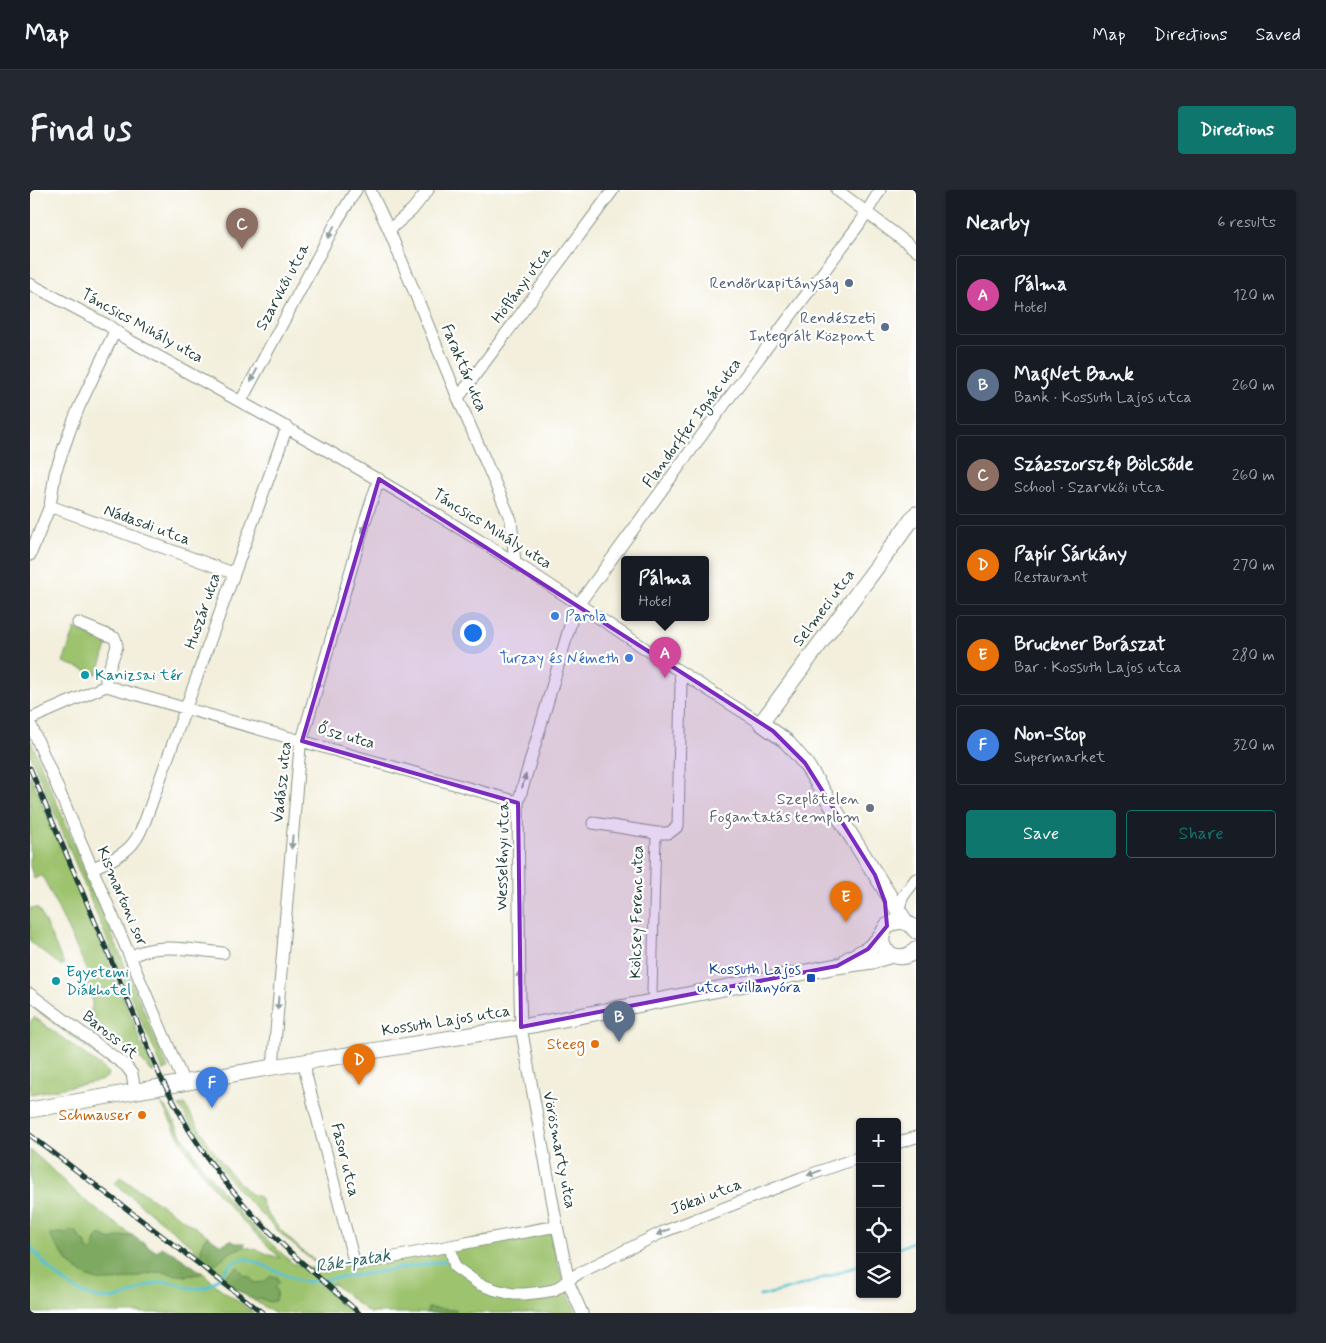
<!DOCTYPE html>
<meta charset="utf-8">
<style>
body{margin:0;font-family:Mynerve,sans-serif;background:#242831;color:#f1f3f6}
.controls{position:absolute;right:15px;bottom:15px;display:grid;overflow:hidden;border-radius:5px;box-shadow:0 1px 4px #0004}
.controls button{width:45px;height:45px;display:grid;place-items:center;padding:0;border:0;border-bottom:1px solid #363941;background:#171b24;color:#f1f3f6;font:25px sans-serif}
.you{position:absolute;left:442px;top:442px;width:18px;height:18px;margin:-12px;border:4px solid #fff;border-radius:50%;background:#1a73e8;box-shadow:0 0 0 8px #1a73e833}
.badge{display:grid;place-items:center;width:32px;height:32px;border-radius:50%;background:#0f766e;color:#fff;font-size:16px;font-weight:700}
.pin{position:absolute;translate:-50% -41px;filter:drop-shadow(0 1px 2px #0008)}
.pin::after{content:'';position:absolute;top:26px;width:18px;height:15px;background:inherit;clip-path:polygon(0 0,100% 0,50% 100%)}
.popup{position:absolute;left:591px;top:366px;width:88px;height:65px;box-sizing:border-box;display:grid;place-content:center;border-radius:5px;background:#171b24;filter:drop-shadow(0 1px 4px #0005);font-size:16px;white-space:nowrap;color:#9ea1a6}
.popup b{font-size:19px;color:#f1f3f6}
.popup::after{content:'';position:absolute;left:50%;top:100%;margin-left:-10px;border:10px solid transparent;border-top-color:#171b24}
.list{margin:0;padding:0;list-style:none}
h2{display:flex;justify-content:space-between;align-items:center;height:65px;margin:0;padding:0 20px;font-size:21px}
h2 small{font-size:16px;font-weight:400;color:#9ea1a6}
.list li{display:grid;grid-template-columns:32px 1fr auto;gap:15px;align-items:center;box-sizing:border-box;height:80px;margin:0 10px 10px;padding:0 10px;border:1px solid #363941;border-radius:5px}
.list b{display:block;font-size:19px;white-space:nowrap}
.list p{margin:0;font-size:16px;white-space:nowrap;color:#9ea1a6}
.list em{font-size:16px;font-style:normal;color:#9ea1a6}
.actions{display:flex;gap:10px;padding:15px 20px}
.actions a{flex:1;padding:11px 0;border:1px solid #0f766e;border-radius:5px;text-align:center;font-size:18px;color:#0f766e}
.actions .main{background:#0f766e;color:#fff}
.icon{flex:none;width:28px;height:28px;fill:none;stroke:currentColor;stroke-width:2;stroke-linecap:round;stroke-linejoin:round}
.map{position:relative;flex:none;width:886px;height:1123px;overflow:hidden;border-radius:5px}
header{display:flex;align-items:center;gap:30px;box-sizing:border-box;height:70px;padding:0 25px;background:#171b24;border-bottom:1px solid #363941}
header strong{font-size:24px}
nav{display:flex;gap:28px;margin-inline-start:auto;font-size:18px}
.intro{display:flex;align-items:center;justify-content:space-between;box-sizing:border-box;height:120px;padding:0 30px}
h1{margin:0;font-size:35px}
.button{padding:12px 22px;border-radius:5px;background:#0f766e;color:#fff;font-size:18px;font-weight:700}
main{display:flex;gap:30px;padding:0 30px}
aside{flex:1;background:#171b24;border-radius:5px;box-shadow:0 1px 4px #0004}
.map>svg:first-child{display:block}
.green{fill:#9ec36e;stroke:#5e8051}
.forest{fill:#7ea961;stroke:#4e734a}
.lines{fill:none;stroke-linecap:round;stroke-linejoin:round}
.stream{stroke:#58c3d2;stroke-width:3}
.pedestrian-casing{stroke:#899688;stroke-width:11}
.minor-casing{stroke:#899688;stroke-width:13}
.tertiary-casing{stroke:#899688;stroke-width:17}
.pedestrian{stroke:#fff;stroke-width:9}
.minor{stroke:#fff;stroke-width:11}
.tertiary{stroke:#fff;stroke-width:15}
.rail-casing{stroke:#1f3d34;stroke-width:5}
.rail{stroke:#fff;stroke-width:3;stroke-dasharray:9;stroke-linecap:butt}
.oneway{fill:#8f9e9a}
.marked{fill:#7b2cbf;fill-opacity:0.2;stroke:#7b2cbf;stroke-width:4;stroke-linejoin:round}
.service-dot{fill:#5c6f8a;stroke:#fff;stroke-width:2}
.shop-dot{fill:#3f7fe0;stroke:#fff;stroke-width:2}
.culture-dot{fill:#0f9aa8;stroke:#fff;stroke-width:2}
.worship-dot{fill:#6b7280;stroke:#fff;stroke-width:2}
.transit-dot{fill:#1a4fb4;stroke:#fff;stroke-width:2}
.food-dot{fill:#e8710a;stroke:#fff;stroke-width:2}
.labels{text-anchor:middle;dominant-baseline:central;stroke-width:4.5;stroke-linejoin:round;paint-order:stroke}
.service-label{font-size:16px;fill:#4e5e75;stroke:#fff;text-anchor:end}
.street-label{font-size:16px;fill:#1f3d34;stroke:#fff}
.shop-label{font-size:16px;fill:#366cbe;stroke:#fff;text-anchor:start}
.culture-label{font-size:16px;fill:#0d838f;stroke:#fff;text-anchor:start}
.worship-label{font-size:16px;fill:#5b616d;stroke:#fff;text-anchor:end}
.transit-label{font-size:16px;fill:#164399;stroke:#fff;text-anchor:end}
.food-label{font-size:16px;fill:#c56008;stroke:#fff;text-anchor:end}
.water-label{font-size:18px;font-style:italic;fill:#306563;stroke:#fff}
</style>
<header>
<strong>Map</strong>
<nav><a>Map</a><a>Directions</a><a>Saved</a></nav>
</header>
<div class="intro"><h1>Find us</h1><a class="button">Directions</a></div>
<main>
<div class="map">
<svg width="886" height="1123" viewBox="0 0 886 1123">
<rect width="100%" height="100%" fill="#fff"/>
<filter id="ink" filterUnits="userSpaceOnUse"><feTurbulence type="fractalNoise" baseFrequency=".02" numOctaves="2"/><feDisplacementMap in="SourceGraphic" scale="10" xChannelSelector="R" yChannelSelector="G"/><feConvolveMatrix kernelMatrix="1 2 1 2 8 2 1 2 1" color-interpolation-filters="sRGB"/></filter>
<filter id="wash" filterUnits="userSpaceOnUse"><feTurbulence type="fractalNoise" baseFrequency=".0096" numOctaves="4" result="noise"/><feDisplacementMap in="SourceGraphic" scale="20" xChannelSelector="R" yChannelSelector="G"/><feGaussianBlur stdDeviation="1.12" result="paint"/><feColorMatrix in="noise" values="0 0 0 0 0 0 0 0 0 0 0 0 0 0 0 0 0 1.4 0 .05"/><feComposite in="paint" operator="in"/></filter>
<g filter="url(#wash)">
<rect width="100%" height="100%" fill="#f3efdc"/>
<path class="green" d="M45,439l34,12 -12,33 -34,-12z
M0,549l136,325 3,5 -6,1 -37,-85 -96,-231z
M0,584l96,230 15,38 -2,2 1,1h2l12,27 -4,-1 -11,-14 -42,-33 -7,-14 2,-2v-9l-7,-13 8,-4 -51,-107 -8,4 -4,-13z
M7,718l2,2 25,54 -3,2 -31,-24v-34z
M0,812l82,61 -2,2 -80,-60z
M4,827l72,53 2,3 -1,4 -7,4 -70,13v-72z
M132,914l5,5 13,23 24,37 38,47 50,47 25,6 4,-1 -39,-33 -41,-41 -28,-35 -34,-53 6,-1 27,44 17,23 21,22 10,3c2,5 3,11 6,15 10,14 41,48 57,52 7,3 15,0 23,-1h3l200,-38 9,40 18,48h-207l-34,-28 -3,-1 -8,3 29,26h-79l-51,-32 -14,-14c10,-4 16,-13 26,-18 15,-6 31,6 45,9 -17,-17 -35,-34 -51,-52 -28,-31 -50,-65 -67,-102z
M0,960c15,12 27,25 41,38 19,18 41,33 62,48h-10l-11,4 -5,-1 -5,-4h-2l-4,5 -4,11 -2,1 -2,-1 -2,-4v-3l-6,-5 -2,-6 -6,-2 -8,3h-14l18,28 11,9 47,8 36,-8 24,5 17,-3 15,14 36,26h-224z
M90,987l88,59c-7,4 -6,13 -8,20l-8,-10 -77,-62z"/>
<path class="forest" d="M42,1041h3l5,8 4,2 4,10h4l4,-11 5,-5 6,4 5,1 11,-4h10l24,16 4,-5 14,7 28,19c-11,3 -20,3 -31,1 -4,-1 -8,-2 -11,-2 -12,0 -23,5 -35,7 -42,9 -55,-13 -77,-44 8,-3 16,-1 23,-4z
M178,1046l13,9 10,-5 4,3h10l-1,4c-16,3 -21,14 -35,20l-9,-11c2,-7 1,-16 8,-20z
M208,1077l3,3 2,5 7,2 4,6 10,-1 7,-6 6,1 2,6 -4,4 2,5 -2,9 -6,1 -10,-4 -4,2 -6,-2 -27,-20z
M398,1118l28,2v3h-29z"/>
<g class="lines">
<path class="stream" d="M0,1056c21,28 53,61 92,51 13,-4 26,-14 39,-15 16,-2 27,11 45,5 18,-7 19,-29 43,-28l50,22 7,1 47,-6 92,-15
M867,1059l19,-9
M730,1106c34,-7 67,-19 100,-31"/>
</g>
</g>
<g filter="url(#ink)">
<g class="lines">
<g class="pedestrian-casing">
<path id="pedestrian" d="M622,801l4,-158"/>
</g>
<g class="minor-casing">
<path id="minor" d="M340,0l19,40 69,168 53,122 4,43
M807,0l79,60
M359,40l23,-20 16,-20
M0,94l79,42 16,12c131,72 262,144 389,224 83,53 163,110 247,161
M428,208l155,-208
M211,211l96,-180 19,-31
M20,316l183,67
M0,365l20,-49 5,-33 15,-43 9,-23 36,-76
M48,433l37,15 2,8 -11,32v8
M76,496l405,114 7,3
M0,529l76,-33
M0,533l154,360
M563,633l63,10h13l9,-7 3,-143 -1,-11
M62,678c16,-6 35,-14 44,-29 4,-5 6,-12 9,-18l142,-394
M868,720l5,-14 13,-17
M100,767c6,-3 13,-6 19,-7 21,-5 53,1 74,3
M0,804l96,72 6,8 3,17
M275,872l1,13 49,190 95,-19 107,-20
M243,877l27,-320 65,-226 14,-42
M867,953l19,-6
M420,1056l5,21 24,17 17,6 17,4h12l18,-2 11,-2 25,-17 84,-41 138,-54 59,-21
M552,1123l-12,-27 -13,-60 -36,-199 -1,-31 -2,-193 55,-188 5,-10 151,-207 131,-175 20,-33"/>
</g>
<g class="tertiary-casing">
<path id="tertiary" d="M875,731l-100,-158 -19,-22 -25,-18 155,-209
M886,741c-8,-11 -17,-12 -29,-5 -18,25 15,41 29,23
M817,770l21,-11 13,-12
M0,920l243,-43 265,-43 299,-58 35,-5 20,-6"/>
</g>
<use href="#pedestrian" class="pedestrian"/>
<use href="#minor" class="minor"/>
<use href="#tertiary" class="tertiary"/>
<g class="rail-casing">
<path id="rail" d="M0,578l130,308 29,54 19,29 18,24 27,32 35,35 71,63
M0,945l233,178"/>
</g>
<use href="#rail" class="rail"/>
</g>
<defs><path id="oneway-solid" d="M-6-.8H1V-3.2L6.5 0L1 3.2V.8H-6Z" transform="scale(1.25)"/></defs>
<g class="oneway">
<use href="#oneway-solid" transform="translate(301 42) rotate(118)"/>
<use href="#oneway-solid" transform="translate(224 185) rotate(118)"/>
<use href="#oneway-solid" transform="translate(334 336) rotate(106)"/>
<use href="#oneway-solid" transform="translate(289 492) rotate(106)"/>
<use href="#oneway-solid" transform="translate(494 591) rotate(-74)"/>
<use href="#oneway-solid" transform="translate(262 652) rotate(95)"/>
<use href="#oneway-solid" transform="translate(489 788) rotate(-91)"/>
<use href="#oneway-solid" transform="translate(248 813) rotate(95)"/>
<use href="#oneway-solid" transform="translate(784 983) rotate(160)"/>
<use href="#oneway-solid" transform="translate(633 1042) rotate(156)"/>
</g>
</g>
<path class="marked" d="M349,289l394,252 32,32 70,112 10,27 2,24 -19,23 -31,17 -316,61 -3,-224 -216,-62z"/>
<g class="service-dot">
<circle cx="819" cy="93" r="5"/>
<circle cx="855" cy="137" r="5"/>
</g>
<g class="shop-dot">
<circle cx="525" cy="426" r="5"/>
<circle cx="599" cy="468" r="5"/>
</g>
<g class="culture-dot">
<circle cx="55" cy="485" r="5"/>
<circle cx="26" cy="791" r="5"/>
</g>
<circle class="worship-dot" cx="840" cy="618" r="5"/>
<rect class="transit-dot" x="776" y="783" width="10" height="10" rx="2.5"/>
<g class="food-dot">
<circle cx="565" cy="854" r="5"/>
<circle cx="112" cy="925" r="5"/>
</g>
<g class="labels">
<g class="service-label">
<text x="809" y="93">Rendőrkapitányság</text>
<text x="845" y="128">Rendészeti<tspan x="845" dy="18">Integrált Központ</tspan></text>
</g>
<g class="street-label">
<text transform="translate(492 95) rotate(-54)">Höflányi utca</text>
<text transform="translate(253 97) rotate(-62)">Szarvkői utca</text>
<text transform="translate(112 136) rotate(29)">Táncsics Mihály utca</text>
<text transform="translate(434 178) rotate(67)">Faraktár utca</text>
<text transform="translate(662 233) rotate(-54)">Flandorffer Ignác utca</text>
<text transform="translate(117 335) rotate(20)">Nádasdi utca</text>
<text transform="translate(462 339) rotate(32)">Táncsics Mihály utca</text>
<text transform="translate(794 418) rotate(-53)">Selmeci utca</text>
<text transform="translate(173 421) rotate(-71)">Huszár utca</text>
<text transform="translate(316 546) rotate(16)">Ősz utca</text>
<text transform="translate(252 592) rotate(-84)">Vadász utca</text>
<text transform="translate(473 666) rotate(-89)">Wesselényi utca</text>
<text transform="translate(92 706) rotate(67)">Kismartoni sor</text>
<text transform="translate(607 722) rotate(-89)">Kölcsey Ferenc utca</text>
<text transform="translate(416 831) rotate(-9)">Kossuth Lajos utca</text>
<text transform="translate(80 845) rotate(39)">Baross út</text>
<text transform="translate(529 960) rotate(79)">Vörösmarty utca</text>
<text transform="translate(315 970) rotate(76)">Fasor utca</text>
<text transform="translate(676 1007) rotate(-21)">Jókai utca</text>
</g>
<g class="shop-label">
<text x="535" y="426">Parola</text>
<text x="589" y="468" text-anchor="end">Turzay és Németh</text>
</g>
<g class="culture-label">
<text x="65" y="485">Kanizsai tér</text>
<text x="36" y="782">Egyetemi<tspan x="36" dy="18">Diákhotel</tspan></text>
</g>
<g class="worship-label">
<text x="830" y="609">Szeplőtelen<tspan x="830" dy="18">Fogantatás templom</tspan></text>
</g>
<g class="transit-label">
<text x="771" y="779">Kossuth Lajos<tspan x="771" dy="18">utca, villanyóra</tspan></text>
</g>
<g class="food-label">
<text x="555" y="854">Steeg</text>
<text x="102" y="925">Schmauser</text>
</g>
<g class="water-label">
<text transform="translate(323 1071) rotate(-9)">Rák-patak</text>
</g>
</g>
</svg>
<div class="controls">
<button>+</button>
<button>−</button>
<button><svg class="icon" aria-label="locate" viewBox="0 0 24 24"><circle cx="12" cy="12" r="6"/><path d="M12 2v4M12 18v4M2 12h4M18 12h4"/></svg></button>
<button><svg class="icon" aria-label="layers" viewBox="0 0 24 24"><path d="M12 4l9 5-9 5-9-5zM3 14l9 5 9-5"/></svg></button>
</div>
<div class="you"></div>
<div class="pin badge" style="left:635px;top:488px;background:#d1479c">A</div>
<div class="popup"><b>Pálma</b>Hotel</div>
<div class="pin badge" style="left:589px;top:852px;background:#5c6f8a">B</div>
<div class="pin badge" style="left:212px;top:59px;background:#8d6e63">C</div>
<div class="pin badge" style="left:329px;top:895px;background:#e8710a">D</div>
<div class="pin badge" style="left:816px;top:732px;background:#e8710a">E</div>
<div class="pin badge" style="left:182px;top:918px;background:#3f7fe0">F</div>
</div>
<aside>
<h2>Nearby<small>6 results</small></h2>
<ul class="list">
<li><span class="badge" style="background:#d1479c">A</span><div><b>Pálma</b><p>Hotel</p></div><em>120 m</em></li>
<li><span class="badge" style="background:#5c6f8a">B</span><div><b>MagNet Bank</b><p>Bank · Kossuth Lajos utca</p></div><em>260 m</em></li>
<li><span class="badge" style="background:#8d6e63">C</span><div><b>Százszorszép Bölcsőde</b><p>School · Szarvkői utca</p></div><em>260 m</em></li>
<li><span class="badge" style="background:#e8710a">D</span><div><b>Papír Sárkány</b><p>Restaurant</p></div><em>270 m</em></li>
<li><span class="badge" style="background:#e8710a">E</span><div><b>Bruckner Borászat</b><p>Bar · Kossuth Lajos utca</p></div><em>280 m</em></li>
<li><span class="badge" style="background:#3f7fe0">F</span><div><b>Non-Stop</b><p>Supermarket</p></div><em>320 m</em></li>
</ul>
<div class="actions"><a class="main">Save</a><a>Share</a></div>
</aside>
</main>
